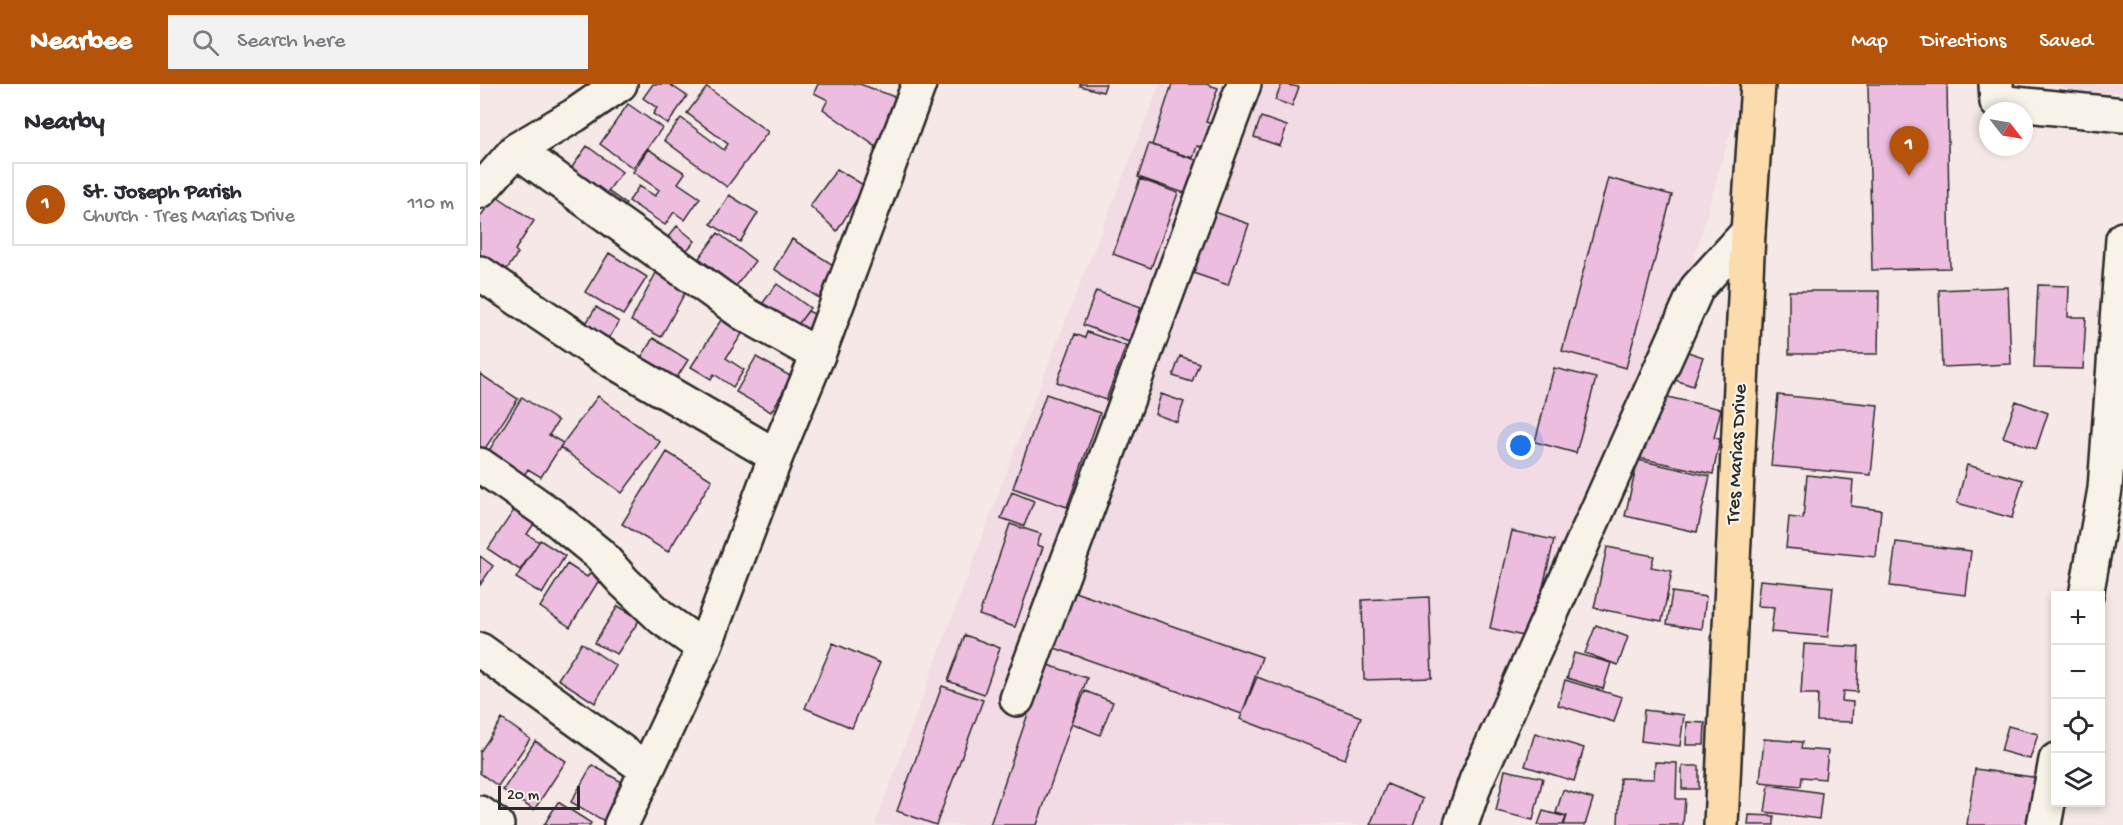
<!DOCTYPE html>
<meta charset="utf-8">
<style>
body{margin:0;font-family:"Gochi Hand",sans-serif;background:#f2f2f3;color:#2b2b33}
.controls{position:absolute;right:18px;bottom:18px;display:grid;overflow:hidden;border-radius:0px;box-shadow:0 3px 9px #0003}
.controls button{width:54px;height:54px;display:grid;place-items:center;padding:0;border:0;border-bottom:2px solid #e1e1e2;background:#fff;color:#2b2b33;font:30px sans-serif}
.compass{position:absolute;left:1499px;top:18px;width:54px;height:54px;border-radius:50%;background:#fff;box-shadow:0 3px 9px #0003;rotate:121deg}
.scale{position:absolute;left:18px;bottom:15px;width:82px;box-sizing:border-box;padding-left:6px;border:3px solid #2b2b2b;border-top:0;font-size:16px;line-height:21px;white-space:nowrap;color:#2b2b2b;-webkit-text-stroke:4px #f7f3e8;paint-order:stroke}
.you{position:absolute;left:1041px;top:362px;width:21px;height:21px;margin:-15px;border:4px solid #fff;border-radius:50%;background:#1a73e8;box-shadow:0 0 0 9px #1a73e833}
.badge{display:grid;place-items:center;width:39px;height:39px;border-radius:50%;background:#b45309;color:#fff;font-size:20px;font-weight:700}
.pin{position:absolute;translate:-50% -50px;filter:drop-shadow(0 2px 3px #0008)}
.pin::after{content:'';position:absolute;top:32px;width:21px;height:18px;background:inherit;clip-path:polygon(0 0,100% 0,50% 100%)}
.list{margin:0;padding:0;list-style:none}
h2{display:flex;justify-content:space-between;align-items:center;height:78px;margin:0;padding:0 24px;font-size:26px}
h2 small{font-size:20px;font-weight:400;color:#7c7c81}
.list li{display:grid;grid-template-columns:39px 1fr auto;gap:18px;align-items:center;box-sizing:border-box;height:84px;margin:0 12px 12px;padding:0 12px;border:2px solid #e1e1e2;border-radius:0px}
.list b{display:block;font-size:22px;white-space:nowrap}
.list p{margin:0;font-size:20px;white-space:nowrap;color:#7c7c81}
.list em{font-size:20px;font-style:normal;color:#7c7c81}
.icon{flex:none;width:33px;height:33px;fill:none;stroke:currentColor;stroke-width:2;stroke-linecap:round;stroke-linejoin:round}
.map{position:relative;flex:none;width:1643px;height:741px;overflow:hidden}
header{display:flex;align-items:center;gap:36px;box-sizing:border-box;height:84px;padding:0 30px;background:#b45309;color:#fff}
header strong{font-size:28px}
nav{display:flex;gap:33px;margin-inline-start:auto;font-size:21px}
.search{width:420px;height:54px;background:#f2f2f3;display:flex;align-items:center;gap:15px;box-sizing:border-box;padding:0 21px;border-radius:0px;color:#7c7c81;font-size:22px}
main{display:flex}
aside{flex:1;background:#fff}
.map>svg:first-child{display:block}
.built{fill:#f2dbe4}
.building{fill:#ecbddf;stroke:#2b2b2b;stroke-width:1.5}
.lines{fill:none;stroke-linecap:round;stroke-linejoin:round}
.minor-casing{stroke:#2b2b2b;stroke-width:38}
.major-casing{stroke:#2b2b2b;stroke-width:38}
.minor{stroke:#f7f3e8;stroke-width:33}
.major{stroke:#fcdcac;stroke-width:33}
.labels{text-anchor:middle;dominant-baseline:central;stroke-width:4.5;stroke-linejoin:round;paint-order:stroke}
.street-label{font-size:20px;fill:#2b2b2b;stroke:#f7f3e8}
</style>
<header>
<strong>Nearbee</strong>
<div class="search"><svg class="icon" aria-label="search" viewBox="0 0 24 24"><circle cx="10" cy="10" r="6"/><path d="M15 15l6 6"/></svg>Search here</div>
<nav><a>Map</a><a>Directions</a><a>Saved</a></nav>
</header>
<main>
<aside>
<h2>Nearby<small></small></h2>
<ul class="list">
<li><span class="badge">1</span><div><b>St. Joseph Parish</b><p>Church · Tres Marias Drive</p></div><em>110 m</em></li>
</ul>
</aside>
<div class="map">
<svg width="1643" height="741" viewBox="0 0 1643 741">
<rect width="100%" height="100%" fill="#f5e8e6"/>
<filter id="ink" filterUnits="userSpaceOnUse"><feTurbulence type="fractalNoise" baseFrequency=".0167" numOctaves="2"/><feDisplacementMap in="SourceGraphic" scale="12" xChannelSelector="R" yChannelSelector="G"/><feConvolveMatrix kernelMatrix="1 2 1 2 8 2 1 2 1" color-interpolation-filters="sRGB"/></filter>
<g filter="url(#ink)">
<path class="built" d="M680,0h580v14l-50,174 -142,329 -107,224h-566l148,-397z
M1571,0h72v8l-42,1z"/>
<path class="building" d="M173,0h16l18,12 -19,28 -15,-10 4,-6 -14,-10z
M338,0h42l40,15 -18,52 -59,-42 5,-9 -14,-7z
M600,0h26l-3,8 -23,-6z
M692,0h34l12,4 -12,34 10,3 -8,24 -11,-3 -4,12 -41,-13z
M802,0l17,3 -7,19 -17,-6z
M1388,0h79l3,184 -78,2z
M227,3l61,45 -41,55 -63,-47 17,-22 43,32 4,-6 -41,-31z
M148,20l34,24 -29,40 -33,-24z
M781,33l26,9 -7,20 -26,-9z
M669,60l53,18 -12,33 -52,-18z
M107,62l35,26 -14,19 18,13 -9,12 -52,-39z
M168,65l37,24 -7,10 22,15 -15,22 -11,-8 -9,13 -36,-24 10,-15 16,10 4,-6 -26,-18z
M357,85l28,17 -28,45 -27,-25z
M1128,94l64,17 -46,173 -64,-17z
M660,95l38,14 -27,75 -38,-14z
M15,111l39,26 -19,29 3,3 -19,28 -19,-14v-50z
M249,111l29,18 -18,29 -29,-18z
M732,127l37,13 -21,61 -38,-13z
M197,142l18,15 -15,17 -17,-15z
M238,149l37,28 -19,25 -37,-28z
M312,155l46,29 -19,30 -45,-29z
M129,169l38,24 -24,38 -38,-23z
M177,187l31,16 -27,50 -30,-16z
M297,200l33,24 -21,29 -33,-25z
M1558,201l31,1 -1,31h18l-3,52 -49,-1z
M1528,203l3,77 -69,3 -3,-77z
M616,207l45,16 -12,35 -46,-17z
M1309,207h90l-1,63h-89z
M116,223l23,15 -17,27 -36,-22 8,-13 13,8z
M328,227l12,6 -11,17 -13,-7z
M241,236l21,14 -16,24 18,12 -11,17 -19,-13 -3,5 -20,-12z
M607,248l39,14 -20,54 -49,-18 18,-48 10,4z
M173,254l35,22 -17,27 -35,-21z
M1199,265l24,8 -10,29 -24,-8z
M700,272l19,7 -7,19 -19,-6z
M276,273l36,20 -21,35 -35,-20z
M1074,284l42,10 -20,75 -41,-11z
M0,290l38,25 -34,51 -4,-3z
M566,310l54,19 -33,94 -54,-19z
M681,310l23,8 -7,20 -22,-8z
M1174,310l67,15 -7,29 6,1 -7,35 -74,-16z
M1298,311l100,10 -7,70 -100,-9z
M118,312l62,46 -38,51 -62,-46z
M42,313l36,24 -9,14 14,8 -22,34 -13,-8 -7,11 -36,-23z
M1536,317l32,12 -12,36 -33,-12z
M187,368l45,28 -44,72 -46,-28z
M1158,376l72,16 -13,56 -72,-16z
M1487,381l56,15 -11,38 -55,-15z
M1327,391l46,5 -2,26 30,4 -5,47 -90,-9 3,-31 14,2z
M532,408l22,9 -10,25 -23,-8z
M40,417l20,14 -13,19 12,8 -19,28 -32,-21z
M530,440l31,10 -4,11 6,2 -28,80 -36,-12z
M1032,447l42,9 -23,98 -41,-10z
M60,456l25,16 -23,38 -26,-16z
M1416,458l75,9 -5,44 -76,-9z
M1127,463l47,9 -3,11 21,4 -10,50 -68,-13z
M0,472l13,10 -13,19z
M87,480l20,13 5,-6 9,6 -31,50 -30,-20z
M1280,496l73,7 -5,50 -57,-5 3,-25 -17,-1z
M589,506l193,67 -20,57 -193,-68z
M1192,508l34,5 -4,32 -35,-5z
M949,513l3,81 -68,2 -2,-80z
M138,522l22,13 -23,35 -23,-11z
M1116,541l32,12 -10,28 -33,-12z
M485,551l35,13 -16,46 -36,-13z
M102,559l34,23 -21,37 -37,-24z
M353,559l47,20 -28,65 -47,-20z
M1324,560l55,3 -2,45 -14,-1 -1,10 11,1 -1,20 -35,-1 1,-27h-17z
M1094,569l37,10 -8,26 -36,-11z
M565,580l42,14 -50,147h-47z
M777,593l104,40 -16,42 -105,-40z
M1085,596l57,17 -8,25 -56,-17z
M462,602l41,14 -47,125 -39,-14z
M605,607l28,11 -13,33 -28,-12z
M1164,626l40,5 -4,31 -39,-5z
M22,635l28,20 -32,47 -18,-13v-21z
M1207,638l18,1 -1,22h-18z
M1528,642l30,8 -8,25 -29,-8z
M1055,649l49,15 -10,33 -49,-15z
M1284,655l38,3 -1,7 27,2 -3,28 -23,-2 -1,9 -41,-4z
M55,657l31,20 -32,49 -31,-20z
M1175,678l22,1 -1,36h9l-2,26h-65l2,-47 34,1z
M112,681l35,20 -21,37 -35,-20z
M1202,682h17v23h-17z
M1495,685l64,9 -7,47h-65z
M1025,686l38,8 -10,42 -37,-9z
M907,700l36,15 -10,26h-43z
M1289,701l53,8 -3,26 -54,-7z
M1083,706l30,9 -8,26h-21l3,-9 -11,-3z
M78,718l33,21 -1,2h-46z
M1063,727l23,6 -3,8h-25z
M1269,731l25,1v9h-26z"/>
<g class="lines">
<g class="minor-casing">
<path id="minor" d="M1516,0l1,18 126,13
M36,66l227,163 75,42
M0,107l36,-41 59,-35 45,-31
M0,189l114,77 182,106
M0,381l70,49 49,40 25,28 38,36 42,30
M1606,512l19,-107 18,-250
M0,566l166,119
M537,615l227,-615
M0,729l17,12
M141,741l83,-177 72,-192 42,-101 101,-271
M981,741l15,-44 221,-493 51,-56
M1564,741l12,-65"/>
</g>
<g class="major-casing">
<path id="major" d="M1241,741l27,-593 10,-148"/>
</g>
<use href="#minor" class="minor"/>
<use href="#major" class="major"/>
</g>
</g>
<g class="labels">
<g class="street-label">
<text transform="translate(1258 370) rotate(-87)">Tres Marias Drive</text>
</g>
</g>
</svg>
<div class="controls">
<button>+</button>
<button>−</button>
<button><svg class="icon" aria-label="locate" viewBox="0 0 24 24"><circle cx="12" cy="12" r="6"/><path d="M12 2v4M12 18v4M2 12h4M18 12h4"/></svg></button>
<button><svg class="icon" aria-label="layers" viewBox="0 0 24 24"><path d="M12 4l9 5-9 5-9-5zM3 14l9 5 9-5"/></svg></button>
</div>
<svg class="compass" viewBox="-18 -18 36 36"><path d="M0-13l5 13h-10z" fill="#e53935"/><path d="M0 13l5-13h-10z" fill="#7c7c81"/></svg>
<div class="scale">20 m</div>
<div class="you"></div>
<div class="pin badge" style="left:1429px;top:92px">1</div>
</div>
</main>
